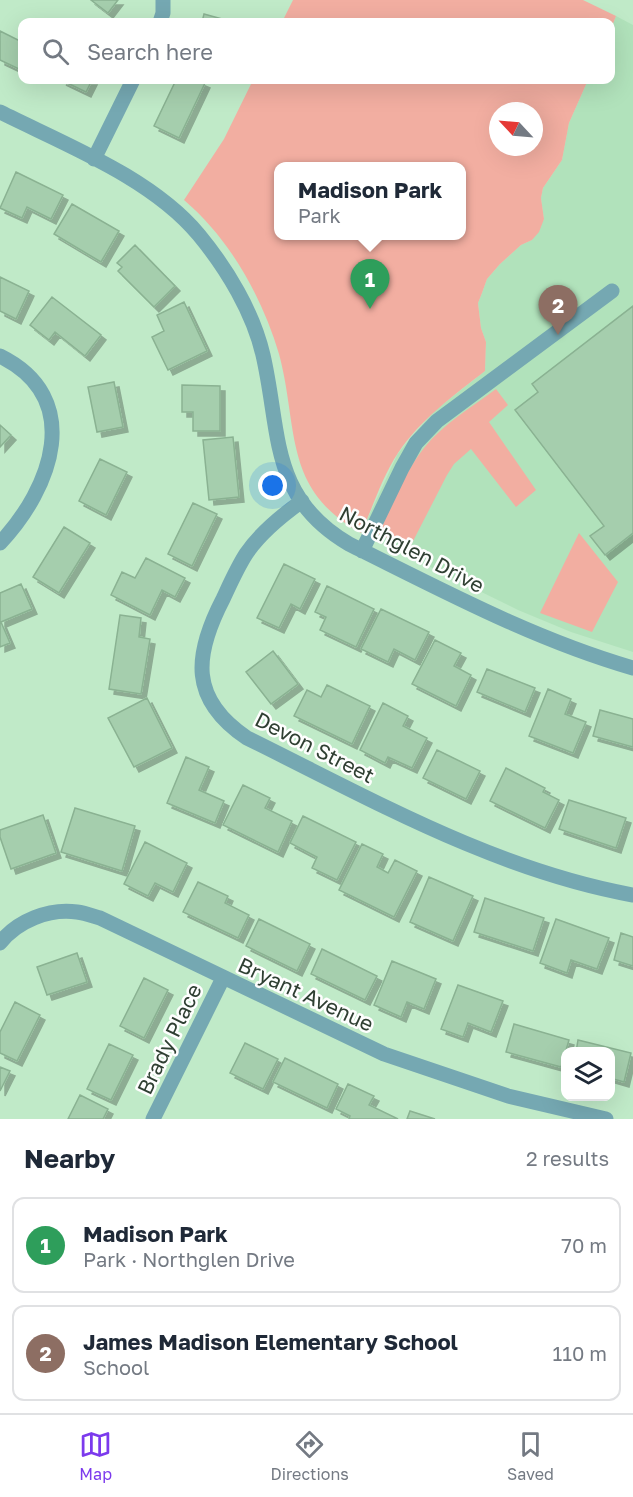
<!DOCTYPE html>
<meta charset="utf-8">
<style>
body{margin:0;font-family:"Golos Text",sans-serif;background:#f6f6f7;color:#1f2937}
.controls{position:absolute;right:18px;bottom:18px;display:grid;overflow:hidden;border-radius:12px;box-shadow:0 6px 24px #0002}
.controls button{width:54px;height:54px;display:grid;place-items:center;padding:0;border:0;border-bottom:2px solid #e0e1e3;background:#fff;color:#1f2937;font:30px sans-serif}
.compass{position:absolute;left:489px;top:102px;width:54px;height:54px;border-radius:50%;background:#fff;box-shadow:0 6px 24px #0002;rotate:296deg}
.you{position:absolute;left:273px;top:486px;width:21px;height:21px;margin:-15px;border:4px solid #fff;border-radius:50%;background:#1a73e8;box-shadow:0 0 0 9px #1a73e833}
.badge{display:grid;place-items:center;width:39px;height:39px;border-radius:50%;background:#7c3aed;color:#fff;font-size:20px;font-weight:700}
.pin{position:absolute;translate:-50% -50px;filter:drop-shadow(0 2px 3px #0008)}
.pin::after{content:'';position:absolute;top:32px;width:21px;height:18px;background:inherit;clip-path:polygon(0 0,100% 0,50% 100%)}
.popup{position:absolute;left:274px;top:162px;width:192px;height:78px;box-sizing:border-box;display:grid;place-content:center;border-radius:12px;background:#fff;filter:drop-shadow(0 2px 4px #0005);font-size:20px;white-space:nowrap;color:#747a83}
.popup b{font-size:22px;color:#1f2937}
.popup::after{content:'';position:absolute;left:50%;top:100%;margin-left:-12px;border:12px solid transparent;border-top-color:#fff}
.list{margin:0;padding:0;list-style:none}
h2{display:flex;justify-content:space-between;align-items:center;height:78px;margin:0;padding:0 24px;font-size:26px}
h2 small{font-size:20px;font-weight:400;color:#747a83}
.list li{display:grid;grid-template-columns:39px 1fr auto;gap:18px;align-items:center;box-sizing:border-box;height:96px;margin:0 12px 12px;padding:0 12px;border:2px solid #e0e1e3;border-radius:12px}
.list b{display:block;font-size:22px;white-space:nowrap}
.list p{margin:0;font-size:20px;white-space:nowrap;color:#747a83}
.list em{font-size:20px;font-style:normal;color:#747a83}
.icon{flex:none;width:33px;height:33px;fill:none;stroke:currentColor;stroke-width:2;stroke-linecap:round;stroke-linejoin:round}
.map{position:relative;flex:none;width:633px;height:1119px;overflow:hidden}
.search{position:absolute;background:#fff;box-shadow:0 6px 24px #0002;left:18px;right:18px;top:18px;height:66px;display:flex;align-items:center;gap:15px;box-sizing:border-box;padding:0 21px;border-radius:12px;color:#747a83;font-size:22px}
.sheet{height:294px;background:#fff}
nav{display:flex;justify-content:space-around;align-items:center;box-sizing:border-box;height:84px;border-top:2px solid #e0e1e3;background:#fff;font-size:16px;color:#747a83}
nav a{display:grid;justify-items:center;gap:3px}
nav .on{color:#7c3aed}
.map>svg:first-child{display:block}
.built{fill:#b1e2bb}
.green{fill:#f2aea1;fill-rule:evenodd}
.building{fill:#a5cead;stroke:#8ab292;stroke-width:1.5;filter:url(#shadow)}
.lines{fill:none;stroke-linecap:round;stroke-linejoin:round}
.minor{stroke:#75a8b2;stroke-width:15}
.labels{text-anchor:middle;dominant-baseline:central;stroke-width:5;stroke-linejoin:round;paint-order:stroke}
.street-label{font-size:21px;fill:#2f3f32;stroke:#fefefe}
</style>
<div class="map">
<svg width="633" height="1119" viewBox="0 0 633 1119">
<defs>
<filter id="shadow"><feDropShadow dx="5" dy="5" stdDeviation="0" flood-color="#0004"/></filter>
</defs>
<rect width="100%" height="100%" fill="#c0eac8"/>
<path class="built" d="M616,16l17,9v627l-62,-20 -53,-22 -157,-77 36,-78 15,-19 21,-24 52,-41 1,-29 -5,-14 -3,-25 4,-10 5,-14 13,-15 21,-19 11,-5 12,-21 -3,-21 2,-10 19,-28 7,-37 19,-43h22l1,-51z"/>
<path class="green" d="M293,0h290l33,16 -5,13 -1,-7h-328z
M253,80h335l-19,43 -7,37 -19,28 -2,10 3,21 -5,13 -7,8 -11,5 -21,19 -13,15 -5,14 -4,10 3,25 5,14 -1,29c-32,25 -64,48 -87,82 -16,24 -25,54 -37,80 -79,-44 -62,-105 -82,-179 -17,-57 -49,-115 -95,-154l40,-61zM498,111h36v36h-36zM278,166h183v70h-183z
M496,389l12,16 -19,17 47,68 -20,17 -45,-58 -17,15 -7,11 -37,72 -32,-13c14,-29 26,-61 46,-86 19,-24 48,-41 72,-59z
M579,533l39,49 -26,50 -52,-19z"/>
<path class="building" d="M91,0h27l-10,13z
M204,14l29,8h-31z
M0,31l22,11v20l-3,7 -19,-9z
M61,80h31l-6,12z
M176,80h22l7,3 -26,55 -25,-12z
M16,172l47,23 -12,24 -24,-12 -5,11 -22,-10z
M72,204l47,27 -18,31 -47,-28z
M135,245l40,41 -21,21 -36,-36 4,-4 -5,-4z
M0,277l29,14 -13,28 -16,-8z
M52,297l49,38 -16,21 -30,-24 -6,8 -19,-15z
M184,302l23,49 -39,19 -16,-33 12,-6 -7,-16z
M633,306v227l-28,22 -15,-19 14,-10 -89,-116 23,-18 -6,-8z
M114,382l9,45 -26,5 -9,-45z
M182,385l38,1v45h-27v-19h-11z
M0,425l11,10 -11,12z
M233,437l6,60 -30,3 -6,-60z
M100,459l27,13 -21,43 -27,-14z
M193,503l24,11 -25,52 -24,-12z
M64,527l26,16 -31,50 -26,-16z
M146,558l39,20 -10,19 -13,-7 -12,25 -39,-20 11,-23 13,6z
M284,564l31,15 -15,30 -9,-5 -12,24 -22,-10z
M21,584l11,25 -31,13 9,21 -10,4v-54z
M327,586l47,23 -18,38 -36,-17 6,-13 -11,-5z
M381,609l48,23 -14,28 -21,-11 -6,13 -27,-13z
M120,615l21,3 -2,19 11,2 -9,55 -32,-5z
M435,640l26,13 -7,13 17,9 -15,31 -44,-22z
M273,651l25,33 -27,20 -25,-32z
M487,669l48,19 -10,24 -48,-20z
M327,685l43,21 -18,38 -58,-28 13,-26 14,7z
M548,689l23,10 -6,15 21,8 -13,31 -44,-17z
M147,698l25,50 -38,19 -26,-49z
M383,703l25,13 -5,10 24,12 -15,30 -24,-11 -3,6 -25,-13z
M600,710l33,9v28l-40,-11z
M437,750l43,21 -14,28 -43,-21z
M186,757l23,10 -10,23 25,11 -9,22 -48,-20z
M506,768l39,20 -2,4 16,8 -14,28 -55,-27z
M243,785l27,13 -5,10 27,13 -14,31 -55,-27z
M569,800l57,18 -10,30 -57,-19z
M75,808l60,18 -13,45 -61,-19z
M43,815l13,38 -45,16 -11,-32v-7z
M303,816l53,26 -19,38 -25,-12 5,-11 -27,-14z
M145,842l42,21 -14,29 -18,-9 -7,13 -24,-12z
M362,844l21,10 -6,13 11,6 7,-13 22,11 -23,46 -55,-27z
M429,877l44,19 -20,45 -43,-19z
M198,882l30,14 -3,7 24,12 -11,23 -55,-26z
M485,898l59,20 -11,33 -59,-19z
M259,919l51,25 -13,27 -51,-25z
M556,919l53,19 -12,31 -26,-9 -4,13 -27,-10z
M621,933l12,4v29l-19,-6z
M322,949l55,27 -12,24 -54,-26z
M77,953l10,29 -40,13 -10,-28z
M392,961l44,18 -12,30 -17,-7 -6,15 -27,-12z
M144,978l24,12 -24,48 -24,-12z
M458,985l45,16 -12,31 -23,-9 -5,14 -22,-8z
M15,1002l25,13 -23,46 -17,-8v-21z
M514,1024l55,16 -8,27 -55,-15z
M578,1040l53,13 -7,29 -14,-4v-26h-34z
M245,1043l33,16 -15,30 -33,-16z
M109,1044l24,11 -22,45 -24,-11z
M285,1058l53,26 -11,24 -54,-26z
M0,1067l10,4 -10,20z
M348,1084l26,12 -5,9 29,14h-49l1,-3 -14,-7z
M80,1095l28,14 -5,10h-35z
M410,1111l25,8h-28z"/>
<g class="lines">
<path class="minor" d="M160,22l3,-9v-13
M0,112c66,33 152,66 199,123 28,34 54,77 64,120 18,78 6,142 86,189 93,46 184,95 284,124
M94,159l39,-79
M0,356c85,42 52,132 0,187
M302,501c-21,15 -42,32 -56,53 -9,14 -16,30 -23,45 -29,56 -34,100 24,139 124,61 248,132 386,157
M362,551l40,-83 14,-25 21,-22 175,-130
M0,943c17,-22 49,-35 77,-31 8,1 16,4 23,6l284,136 124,42 98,23
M153,1119l70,-141"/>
</g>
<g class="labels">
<g class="street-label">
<text transform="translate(412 549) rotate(28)">Northglen Drive</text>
<text transform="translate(315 747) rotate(27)">Devon Street</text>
<text transform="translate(306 994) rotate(25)">Bryant Avenue</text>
<text transform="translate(169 1039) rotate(-64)">Brady Place</text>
</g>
</g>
</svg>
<div class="controls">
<button><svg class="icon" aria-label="layers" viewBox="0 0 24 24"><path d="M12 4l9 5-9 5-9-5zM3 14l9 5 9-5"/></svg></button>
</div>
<svg class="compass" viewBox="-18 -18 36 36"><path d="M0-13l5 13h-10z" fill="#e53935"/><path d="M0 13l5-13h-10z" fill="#747a83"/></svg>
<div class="you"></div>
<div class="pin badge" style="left:370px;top:309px;background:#2e9e5b">1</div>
<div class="popup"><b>Madison Park</b>Park</div>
<div class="pin badge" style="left:558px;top:335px;background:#8d6e63">2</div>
<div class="search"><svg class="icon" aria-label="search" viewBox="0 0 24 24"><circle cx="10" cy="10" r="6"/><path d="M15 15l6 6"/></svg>Search here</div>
</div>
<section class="sheet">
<h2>Nearby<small>2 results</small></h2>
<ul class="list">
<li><span class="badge" style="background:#2e9e5b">1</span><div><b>Madison Park</b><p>Park · Northglen Drive</p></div><em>70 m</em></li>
<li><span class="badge" style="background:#8d6e63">2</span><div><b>James Madison Elementary School</b><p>School</p></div><em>110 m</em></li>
</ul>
</section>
<nav>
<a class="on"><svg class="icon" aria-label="map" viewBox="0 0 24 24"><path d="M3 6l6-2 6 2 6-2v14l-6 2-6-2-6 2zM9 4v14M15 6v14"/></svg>Map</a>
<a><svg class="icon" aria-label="directions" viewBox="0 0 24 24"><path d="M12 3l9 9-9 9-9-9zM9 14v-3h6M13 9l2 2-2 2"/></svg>Directions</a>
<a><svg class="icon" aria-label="saved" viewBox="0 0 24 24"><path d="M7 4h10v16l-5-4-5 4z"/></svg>Saved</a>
</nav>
